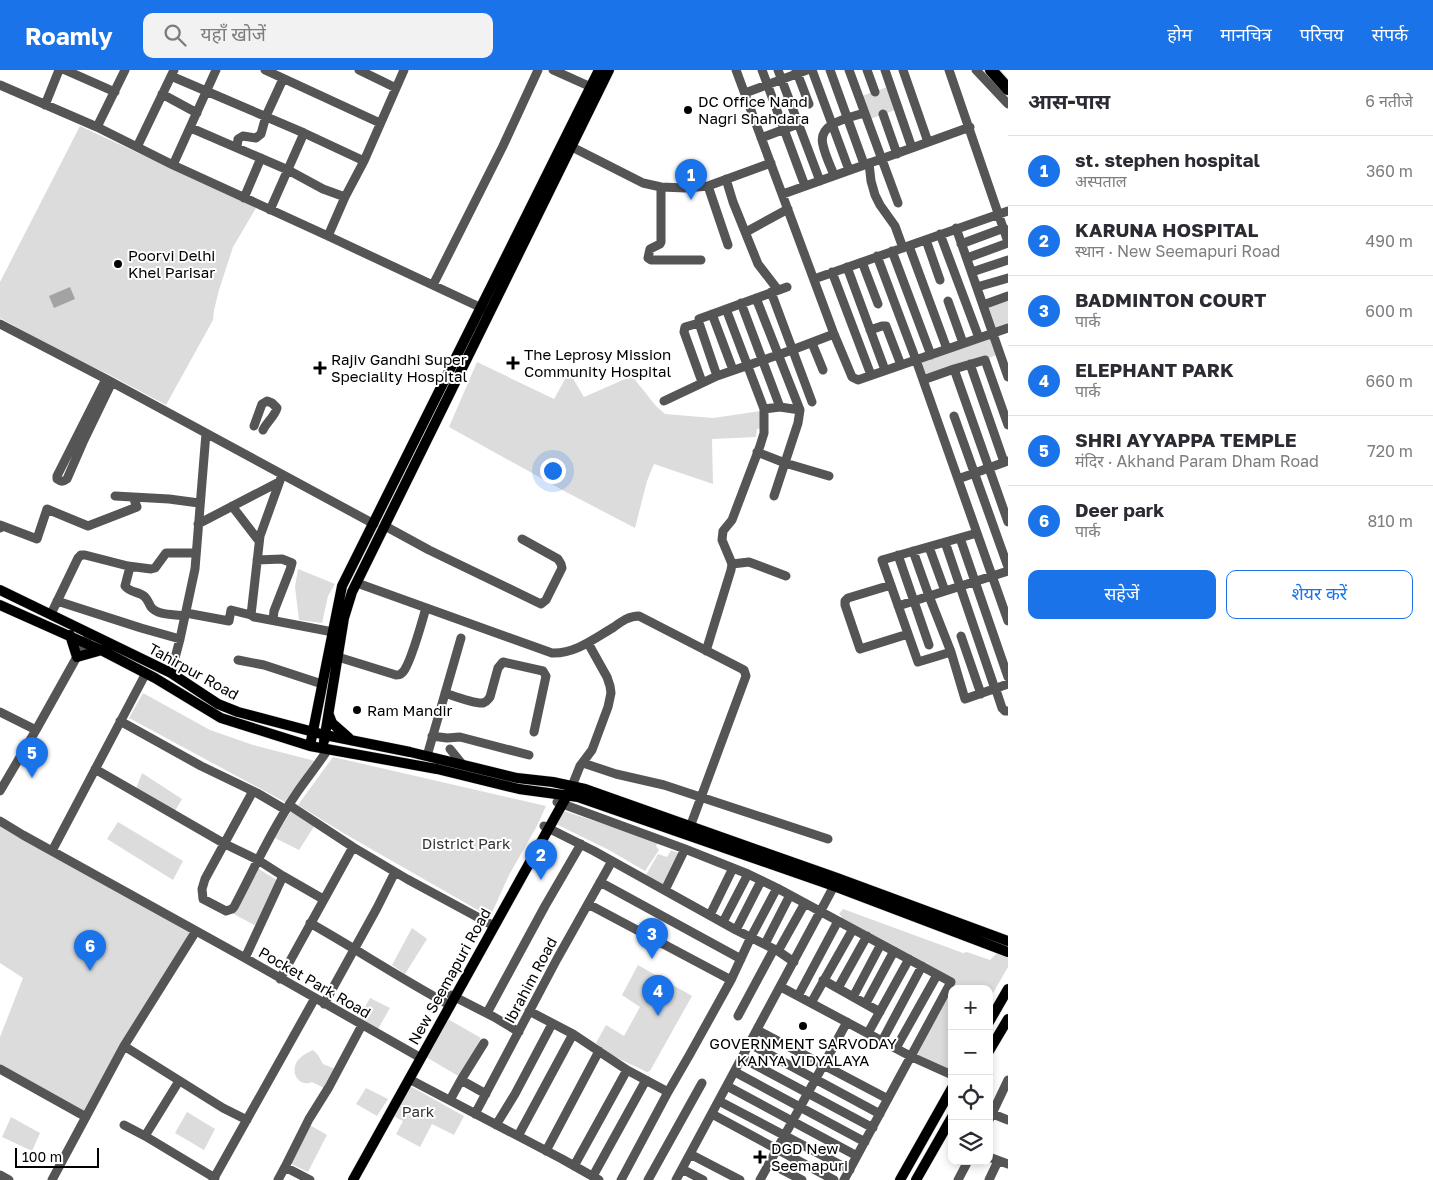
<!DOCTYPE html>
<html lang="hi">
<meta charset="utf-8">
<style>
body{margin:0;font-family:"Golos Text","Noto Sans Devanagari",sans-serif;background:#f2f2f3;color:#2b2b33}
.controls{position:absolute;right:15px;bottom:15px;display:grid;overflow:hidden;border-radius:10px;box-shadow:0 2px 8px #0003}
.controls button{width:45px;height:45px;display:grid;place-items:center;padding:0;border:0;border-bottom:1px solid #e1e1e2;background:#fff;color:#2b2b33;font:25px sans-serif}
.scale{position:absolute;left:15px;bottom:12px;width:84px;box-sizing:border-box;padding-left:5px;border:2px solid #000;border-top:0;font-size:14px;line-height:18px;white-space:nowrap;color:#000;-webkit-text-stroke:4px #fff;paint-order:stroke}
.you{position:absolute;left:552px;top:400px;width:18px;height:18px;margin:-12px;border:4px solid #fff;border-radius:50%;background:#1a73e8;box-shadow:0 0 0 8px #1a73e833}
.badge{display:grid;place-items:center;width:32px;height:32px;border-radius:50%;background:#1a73e8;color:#fff;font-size:16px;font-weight:700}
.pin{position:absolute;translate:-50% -41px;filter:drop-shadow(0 1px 2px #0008)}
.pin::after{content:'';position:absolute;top:26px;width:18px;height:15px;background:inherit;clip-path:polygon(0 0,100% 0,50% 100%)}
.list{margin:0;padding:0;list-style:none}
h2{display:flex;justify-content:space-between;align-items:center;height:65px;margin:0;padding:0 20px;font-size:21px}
h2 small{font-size:16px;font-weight:400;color:#7c7c81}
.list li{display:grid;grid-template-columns:32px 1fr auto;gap:15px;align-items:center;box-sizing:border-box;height:70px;padding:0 20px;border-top:1px solid #e1e1e2}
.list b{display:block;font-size:19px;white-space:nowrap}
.list p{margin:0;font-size:16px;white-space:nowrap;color:#7c7c81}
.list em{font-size:16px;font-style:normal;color:#7c7c81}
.actions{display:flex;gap:10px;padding:15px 20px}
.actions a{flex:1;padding:11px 0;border:1px solid #1a73e8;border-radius:10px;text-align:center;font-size:18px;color:#1a73e8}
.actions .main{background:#1a73e8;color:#fff}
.icon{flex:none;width:28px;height:28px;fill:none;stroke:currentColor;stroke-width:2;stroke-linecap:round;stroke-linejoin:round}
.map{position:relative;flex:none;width:1008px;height:1110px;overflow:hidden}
header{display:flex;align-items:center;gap:30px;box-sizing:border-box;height:70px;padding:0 25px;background:#1a73e8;color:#fff}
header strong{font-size:24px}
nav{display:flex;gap:28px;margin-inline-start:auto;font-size:18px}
.search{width:350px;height:45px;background:#f2f2f3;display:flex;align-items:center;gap:12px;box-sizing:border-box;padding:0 18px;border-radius:10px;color:#7c7c81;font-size:19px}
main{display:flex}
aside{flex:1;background:#fff}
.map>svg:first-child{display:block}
.green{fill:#dcdcdc}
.water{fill:#a3a3a3}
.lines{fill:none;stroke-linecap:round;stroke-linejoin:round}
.major-casing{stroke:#dbdbdb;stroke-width:11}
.highway-casing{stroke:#dbdbdb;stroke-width:14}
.minor{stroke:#555;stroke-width:9}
.major{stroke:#000;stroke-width:10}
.highway{stroke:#000;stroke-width:12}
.poi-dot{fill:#000;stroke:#fff;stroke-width:2}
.labels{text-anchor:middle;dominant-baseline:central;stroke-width:4;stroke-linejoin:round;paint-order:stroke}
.poi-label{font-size:15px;fill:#000;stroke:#fff;text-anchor:start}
.street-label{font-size:15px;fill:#000;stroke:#fff}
.park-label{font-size:15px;fill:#333;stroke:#fff}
</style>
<header>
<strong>Roamly</strong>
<div class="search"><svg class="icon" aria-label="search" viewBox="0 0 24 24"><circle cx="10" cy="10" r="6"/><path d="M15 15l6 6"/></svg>यहाँ खोजें</div>
<nav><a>होम</a><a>मानचित्र</a><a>परिचय</a><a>संपर्क</a></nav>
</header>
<main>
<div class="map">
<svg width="1008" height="1110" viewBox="0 0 1008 1110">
<rect width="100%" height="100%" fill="#fff"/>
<path class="green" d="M890,16l8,23 -31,11 -8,-23z
M80,56l176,82 -23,39 -14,43 -5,20 -1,10 -47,85 -58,-31 -33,-15 -75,-41v-36z
M1008,226v32l-15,5 7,21 -77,26 -7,-20 77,-27 -10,-28z
M477,292l77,37 15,-27 15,25 48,-21 24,30 9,8 48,4 48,-7v17l-4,1 -1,8 -44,2 1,45 -59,-20 -7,17 -12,47 -69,-36 -117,-65z
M298,499l37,15 -7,12 -6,27 -23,-3 -4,-33z
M143,623l67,37 43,15 62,16 -30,41 -156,-84z
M333,687l213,49 -9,20 -28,49 -19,42 -145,-83 -47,-29z
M142,703l40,26 -7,12 -39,-22z
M291,741l24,14 -16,25 -24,-12z
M564,741l94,31 -2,4 3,4 -14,21 -36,-21 -53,-26z
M118,752l65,39 -10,19 -66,-41z
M0,754l190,109 -109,184 -81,-45v-35l23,-59 -23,-15z
M671,780l15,6 -19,32 -21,-13 12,-21 9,3z
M256,797l25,16 -25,43 -26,-14z
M843,839l120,44 4,-1 23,8 7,-7 11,4v10l-19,33v-11h-37v77l-5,8 -33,-18 39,-73 -113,-64 2,-2 -3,-3z
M412,858l15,11 -22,35 -13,-9z
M638,895l54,31 -42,75 -3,1 -42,-20 -9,-9 10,-18 18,11 16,-29 -18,-12z
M370,928l20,10 -12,21 -19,-11z
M446,948l35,20 -21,39 -34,-20z
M313,980l5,5 5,9 12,5 -11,19 -12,-6c-10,5 -20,-5 -17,-16 2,-8 11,-13 18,-16z
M410,1016l54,30 -10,19 -22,-11 -12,23 -24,-13 7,-13 -10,-5z
M366,1018l22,11 -11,17 -21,-12z
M187,1042l28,17 -11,21 -29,-17z
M11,1047l29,16 -8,18 -30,-14z
M308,1054l19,11 -19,37 -21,-10z"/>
<path class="water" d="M70,217l5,12 -21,9 -5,-12z"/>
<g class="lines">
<g class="major-casing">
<path id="major" d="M0,520l171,83 47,31 20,8 87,23 85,17 107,26 36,4 32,7 252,89 171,63
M0,535l103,46 52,27 66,40 89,28 127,23 82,20 59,8 256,89 174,66
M70,565l7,22 25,-7
M329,645l3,8 17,15
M324,671l20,-123 8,-26 257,-522
M310,676l32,-160 257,-516
M989,952l19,-33
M989,981l19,-32
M353,1110l216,-388
M900,1110l52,-92
M916,1110l36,-63"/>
</g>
<g class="highway-casing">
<path id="highway" d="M991,0l17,19"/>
</g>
<path class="minor" d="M65,0l50,22
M265,0l115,53
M359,0l37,18
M553,0l38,17
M736,0l98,264 18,43 6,3 150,-52
M762,0l43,116
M778,0l42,111
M796,0l13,34
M812,0l37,100
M830,0l34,94
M849,0l49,133
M867,0l8,22
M885,0l27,78
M903,0l25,72
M949,0l59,172
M976,0l32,34
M171,6l133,57 60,28
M0,15l97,42 76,38 43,-95
M745,23l62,-23
M162,24l35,19
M45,35l14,-35
M883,44l14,40
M97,57l28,-57
M191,58l97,42 35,19 22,8
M761,68l37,-14
M137,77l37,-77
M237,77l1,-8 5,-3 13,2 5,-4 5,-18 17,-37
M572,77l71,36 18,4 25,1 22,-2 63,-23
M869,93l2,18 4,14 5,10 15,21 8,22
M173,95l155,71 158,74
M834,105c-4,-10 -9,-20 -11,-30 -6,-22 26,-27 41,-32
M726,109l7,23 25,62 20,26
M708,116l20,59
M661,117v55l-1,2 -10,5 -2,9 3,2h50
M783,124l129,-46 58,-21
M244,128l17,-40
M270,140l34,-77
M956,158l52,149
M746,162l42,-23
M940,164l39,104
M328,166l17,-39 19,-36 40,-91
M926,170l14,40
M961,174l43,-16
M909,176l38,103
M892,181l39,104
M877,186l39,104 92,261
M967,188l41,-15
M862,192l16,42
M847,197l38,103
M832,202l39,103
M972,202l36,-12
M814,209l194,-68
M433,215l70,-139 35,-76
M977,217l31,-9
M771,222l41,110
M756,228l44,112 -2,13 -24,73
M948,231l15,42
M741,233l39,104
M983,235l25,-9
M712,244l21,56
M699,253l-14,4 -1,5 18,50
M0,254l106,55 268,145
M870,260l12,-4h4l15,39
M812,273l11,27
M970,294l34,98
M954,299l31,-9 23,65
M717,306l-18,-53v-4l88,-32
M106,309l-49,97v3c4,3 6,3 10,0l17,-39 28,-58
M923,310l31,-11 54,153
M664,331l53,-25 75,-26 42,-16
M764,339l16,-2 20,3
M954,346l54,151
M254,356l8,-22 5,-3 5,2 5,5c-2,8 -11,15 -14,22
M757,382l28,11 44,13
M282,405l-22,61 -9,79 3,2 79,15
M958,409l50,-18
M115,426l54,3 30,4
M232,436l27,35
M198,454l81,-42
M385,456l44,24 112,54 5,-4 16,-32 -1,-4 -3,-5 -36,-20
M0,458v-3l37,14 10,-30 41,17 49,-19 -4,-10
M960,468l48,139
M945,472l50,147
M929,477l16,44
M913,481l16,45 22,56 14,47 43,-15
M898,485l31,90
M257,490l25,-1 10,4 -2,7 -16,41 -1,9
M732,494l17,-2 37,14
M130,497l-5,19c5,7 14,5 20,11 3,3 4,7 6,10 7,9 24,7 34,9
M357,513l195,70c23,1 43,-15 62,-26 8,-6 15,-11 25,-11l105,54 2,6 -56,151
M891,515l-43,13 -3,3v4l15,44 48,-15
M57,531l84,27 39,11
M898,536l110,-35
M186,543l43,8 2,-11 20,5
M51,544l27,-56 3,-3h4l43,11 23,3 4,-1 11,-15h30
M961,566l20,58
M706,581l25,-81 1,-6 -2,-5 -8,-19 1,-9 9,-11 28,-74 4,-13v-24l-38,-100
M951,582l-33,10 -36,-102 95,-27
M338,587l58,18c3,0 4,0 7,-3 8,-9 19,-51 23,-64
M238,590l26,5 58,19
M171,603l9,-34 15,-70 11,-136
M445,623c9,3 30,11 38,10 5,-2 4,-2 7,-6l8,-29 5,-6 40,9 3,5 -12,56
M997,623l5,15 3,3h3
M0,642l36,18
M120,651l81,45 56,27 29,17
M432,666l15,2 13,-1 69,18
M450,679l13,16
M427,686l34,-118
M583,693l33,11 48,11 164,54
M95,699l130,75 33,16 25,16 40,23
M572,716l8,-20 12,-16 16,-43 3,-14 -1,-7 -3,-9 -19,-34
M0,721l36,-61 52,-93
M253,721l-48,88 -3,10 1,10 23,12 6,-2 2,-2c20,-38 38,-78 62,-113 10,-15 22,-29 32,-45
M557,732l128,47
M289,735l64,42 54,32 87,47
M0,751l23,14 222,123 176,100
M544,756l50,25 142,79 42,21 16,11
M52,781l94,-178
M600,812l141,77
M665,820l20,-41 63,25 29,14 174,94 -107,198
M588,834l143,76
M710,845l23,-47
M723,852l25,-48
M310,853c46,26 90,55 136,80
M736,860l25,-49
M765,874l25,-49
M778,881l27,-48
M245,888l38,-82
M280,909l73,-132
M823,910l57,32
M781,917l131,70 40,18
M838,918l29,-52
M451,925l43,22 25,15
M798,926l40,-75
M853,927l28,-53
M811,933l42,-74
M866,933l28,-52
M324,934l53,-96 18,-36
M529,941l44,23 54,36 41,22
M487,943l58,-107 36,-62
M738,946l36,-67
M757,960l131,69
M868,963l41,-74
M882,971l40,-75
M750,974l130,70
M124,976l99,62 24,12
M896,978l41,-73
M742,988l131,70
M0,999l86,48
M735,1002l130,70
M409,1009l153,80 37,21
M461,1010l25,14
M727,1016l130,70
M450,1030l11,-20 23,-37
M719,1031l131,69
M475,1044l82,-155 55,-98
M712,1044l122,66
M993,1044l15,6
M989,1050l19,-40
M124,1055l21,11 34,-55
M496,1055l19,-31 37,-70
M145,1066l70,42
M518,1066l55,-102
M546,1081l53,-100
M690,1084l50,26
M989,1087l19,7
M769,1093l33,17
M574,1096l53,-96
M285,1097l24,-48 20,-32 33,-62
M682,1099l21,11
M0,1105l9,5
M593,1106l53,-96
M52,1110l72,-134 72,-115
M213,1110l102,-182
M278,1110l7,-13 25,13
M621,1110l47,-88 22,-38 41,-74 20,-43 26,-49
M648,1110l54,-97
M676,1110l158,-294 2,-6
M760,1110l87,-158
M958,1110l10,-19
M989,1110l9,-19"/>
<use href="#major" class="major"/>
<use href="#highway" class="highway"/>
</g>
<g class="poi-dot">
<circle cx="688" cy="40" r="5"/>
<circle cx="118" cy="194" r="5"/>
<path d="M510.5 285.5h5v5h5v5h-5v5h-5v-5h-5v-5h5z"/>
<path d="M317.5 290.5h5v5h5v5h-5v5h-5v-5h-5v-5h5z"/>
<circle cx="357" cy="640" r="5"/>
<circle cx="803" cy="956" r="5"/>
<path d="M757.5 1079.5h5v5h5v5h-5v5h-5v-5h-5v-5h5z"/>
</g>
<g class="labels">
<g class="poi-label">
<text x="698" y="31">DC Office Nand<tspan x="698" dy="17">Nagri Shahdara</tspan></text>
<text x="128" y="185">Poorvi Delhi<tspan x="128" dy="17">Khel Parisar</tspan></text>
<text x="524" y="284">The Leprosy Mission<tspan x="524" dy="17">Community Hospital</tspan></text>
<text x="331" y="289">Rajiv Gandhi Super<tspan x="331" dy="17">Speciality Hospital</tspan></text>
<text x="367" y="640">Ram Mandir</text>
<text x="803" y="973" text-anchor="middle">GOVERNMENT SARVODAY<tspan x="803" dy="17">KANYA VIDYALAYA</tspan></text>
<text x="771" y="1078">DGD New<tspan x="771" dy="17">Seemapuri</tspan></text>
</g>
<g class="street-label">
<text transform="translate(194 601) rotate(29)">Tahirpur Road</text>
<text transform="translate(449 906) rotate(-61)">New Seemapuri Road</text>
<text transform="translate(530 910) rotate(-62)">Ibrahim Road</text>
<text transform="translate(315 912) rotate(30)">Pocket Park Road</text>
</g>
<g class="park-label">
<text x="466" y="773">District Park</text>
<text x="418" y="1041">Park</text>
</g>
</g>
</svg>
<div class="controls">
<button>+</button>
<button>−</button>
<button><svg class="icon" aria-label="locate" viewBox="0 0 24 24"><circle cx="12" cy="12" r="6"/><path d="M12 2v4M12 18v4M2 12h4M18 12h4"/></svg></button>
<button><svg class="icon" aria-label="layers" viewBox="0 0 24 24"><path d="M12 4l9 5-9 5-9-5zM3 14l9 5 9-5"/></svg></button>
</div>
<div class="scale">100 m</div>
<div class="you"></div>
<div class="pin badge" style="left:691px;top:130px">1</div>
<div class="pin badge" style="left:541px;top:810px">2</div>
<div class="pin badge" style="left:652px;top:889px">3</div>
<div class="pin badge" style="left:658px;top:946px">4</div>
<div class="pin badge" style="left:32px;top:708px">5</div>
<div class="pin badge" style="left:90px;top:901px">6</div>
</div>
<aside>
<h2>आस-पास<small>6 नतीजे</small></h2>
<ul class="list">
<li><span class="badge">1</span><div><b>st. stephen hospital</b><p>अस्पताल</p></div><em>360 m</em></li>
<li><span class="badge">2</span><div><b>KARUNA HOSPITAL</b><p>स्थान · New Seemapuri Road</p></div><em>490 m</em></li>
<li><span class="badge">3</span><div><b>BADMINTON COURT</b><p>पार्क</p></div><em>600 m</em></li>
<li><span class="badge">4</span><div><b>ELEPHANT PARK</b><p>पार्क</p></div><em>660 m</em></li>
<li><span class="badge">5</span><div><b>SHRI AYYAPPA TEMPLE</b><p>मंदिर · Akhand Param Dham Road</p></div><em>720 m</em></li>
<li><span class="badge">6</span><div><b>Deer park</b><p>पार्क</p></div><em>810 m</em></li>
</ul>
<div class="actions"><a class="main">सहेजें</a><a>शेयर करें</a></div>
</aside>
</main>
